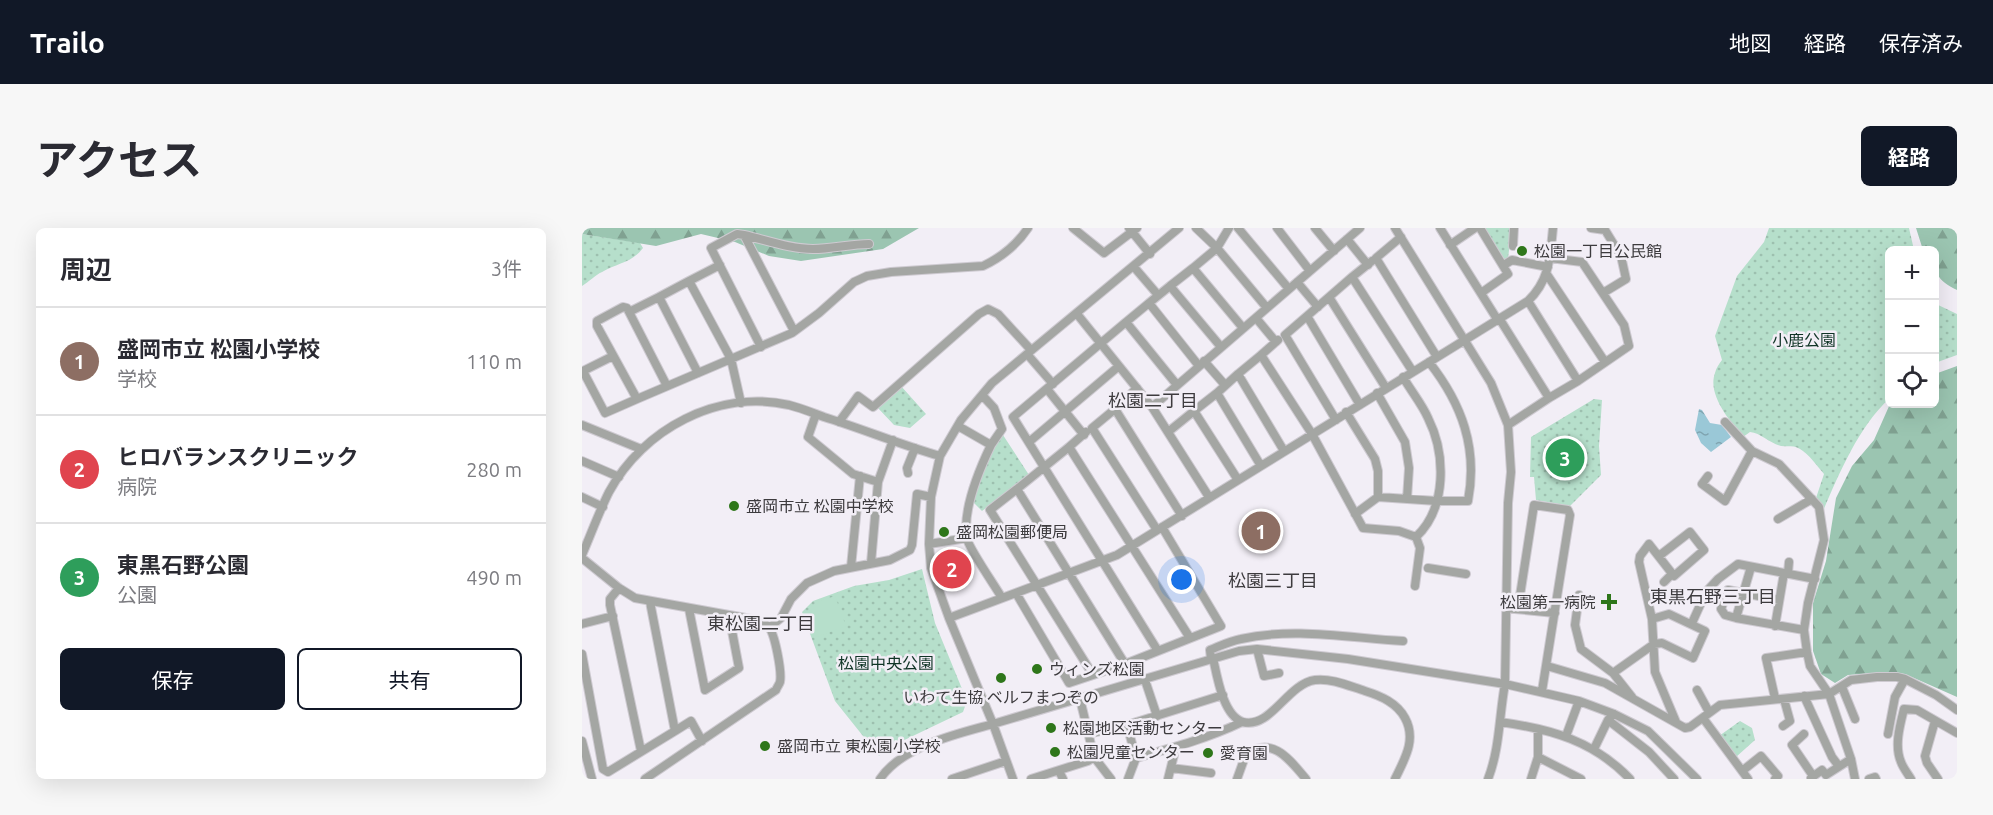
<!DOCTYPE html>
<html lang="ja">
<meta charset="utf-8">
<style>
body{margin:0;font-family:Ubuntu,"Noto Sans JP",sans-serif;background:#f7f7f7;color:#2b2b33}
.controls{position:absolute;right:18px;top:18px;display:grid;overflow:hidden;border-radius:9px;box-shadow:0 6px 24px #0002}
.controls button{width:54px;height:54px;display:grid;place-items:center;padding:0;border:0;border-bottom:2px solid #e1e1e2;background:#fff;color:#2b2b33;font:30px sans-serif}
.you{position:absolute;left:600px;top:352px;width:21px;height:21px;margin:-15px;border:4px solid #fff;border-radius:50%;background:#1a73e8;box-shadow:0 0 0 9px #1a73e833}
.badge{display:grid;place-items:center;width:39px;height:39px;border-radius:50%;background:#111827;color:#fff;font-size:20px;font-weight:700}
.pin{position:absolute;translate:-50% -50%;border:3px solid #fff;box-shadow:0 2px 6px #0006}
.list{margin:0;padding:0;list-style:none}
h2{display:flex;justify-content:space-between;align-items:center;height:78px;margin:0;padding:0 24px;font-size:26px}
h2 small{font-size:20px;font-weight:400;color:#7c7c81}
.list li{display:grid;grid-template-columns:39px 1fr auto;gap:18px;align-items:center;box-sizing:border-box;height:108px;padding:0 24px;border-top:2px solid #e1e1e2}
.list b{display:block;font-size:22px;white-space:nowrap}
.list p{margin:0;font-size:20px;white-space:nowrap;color:#7c7c81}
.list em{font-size:20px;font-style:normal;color:#7c7c81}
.actions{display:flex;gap:12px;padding:18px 24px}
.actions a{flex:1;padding:14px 0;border:2px solid #111827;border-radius:9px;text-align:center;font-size:21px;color:#111827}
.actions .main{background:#111827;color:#fff}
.icon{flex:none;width:33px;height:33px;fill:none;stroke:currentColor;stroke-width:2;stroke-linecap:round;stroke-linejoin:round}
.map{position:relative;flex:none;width:1375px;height:551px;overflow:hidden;border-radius:9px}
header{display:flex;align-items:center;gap:36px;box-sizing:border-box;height:84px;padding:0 30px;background:#111827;color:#fff}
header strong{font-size:28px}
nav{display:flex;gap:33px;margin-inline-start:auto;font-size:21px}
.intro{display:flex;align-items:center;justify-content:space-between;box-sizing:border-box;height:144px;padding:0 36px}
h1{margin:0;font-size:42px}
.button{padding:15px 27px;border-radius:9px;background:#111827;color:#fff;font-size:21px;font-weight:700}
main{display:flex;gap:36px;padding:0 36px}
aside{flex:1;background:#fff;border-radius:9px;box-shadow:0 6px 24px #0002}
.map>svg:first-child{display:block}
.grass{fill:url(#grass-dots)}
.forest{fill:url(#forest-firs)}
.garden{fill:#b6dfcb}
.water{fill:url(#water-ripples)}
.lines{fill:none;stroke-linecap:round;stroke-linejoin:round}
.minor-casing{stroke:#cecad1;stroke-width:10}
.minor{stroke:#a4a6a3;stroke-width:8}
.poi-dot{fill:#2e761a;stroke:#f2eef6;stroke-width:2}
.labels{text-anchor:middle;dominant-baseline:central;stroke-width:5;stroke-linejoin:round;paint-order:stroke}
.poi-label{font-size:16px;fill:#3d3b3e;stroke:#f2eef6;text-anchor:start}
.park-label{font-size:16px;fill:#103426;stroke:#f2eef6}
.neighbourhood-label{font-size:18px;fill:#3d3b3e;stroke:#f2eef6}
</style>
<header>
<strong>Trailo</strong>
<nav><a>地図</a><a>経路</a><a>保存済み</a></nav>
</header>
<div class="intro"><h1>アクセス</h1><a class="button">経路</a></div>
<main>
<aside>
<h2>周辺<small>3件</small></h2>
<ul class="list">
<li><span class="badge" style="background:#8d6e63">1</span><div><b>盛岡市立 松園小学校</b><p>学校</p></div><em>110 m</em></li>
<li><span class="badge" style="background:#e0444e">2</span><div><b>ヒロバランスクリニック</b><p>病院</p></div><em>280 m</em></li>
<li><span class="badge" style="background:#2e9e5b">3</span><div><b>東黒石野公園</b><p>公園</p></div><em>490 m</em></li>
</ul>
<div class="actions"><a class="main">保存</a><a>共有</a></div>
</aside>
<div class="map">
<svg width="1375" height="551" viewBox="0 0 1375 551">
<defs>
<pattern id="grass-dots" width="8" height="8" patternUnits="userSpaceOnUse" patternTransform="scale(1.5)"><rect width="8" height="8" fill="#b6dfcb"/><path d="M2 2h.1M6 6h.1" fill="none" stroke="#9dc0af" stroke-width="1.8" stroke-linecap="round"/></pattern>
<pattern id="forest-firs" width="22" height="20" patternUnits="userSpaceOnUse" patternTransform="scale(1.5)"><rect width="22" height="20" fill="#9bc5b1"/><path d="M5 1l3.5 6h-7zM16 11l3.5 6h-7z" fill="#80a191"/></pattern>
<pattern id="water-ripples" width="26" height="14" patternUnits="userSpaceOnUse" patternTransform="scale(1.5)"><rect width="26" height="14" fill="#9ac8d7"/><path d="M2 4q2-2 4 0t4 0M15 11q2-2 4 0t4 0" fill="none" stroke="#7fa4b0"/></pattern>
</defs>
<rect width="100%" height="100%" fill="#f2eef6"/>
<path class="grass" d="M902,0h28l-4,30 -3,2z
M1187,0h140l5,22h-24l-1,149c-30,27 -50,75 -66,112l-7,-13 8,-24c-7,-8 -15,-20 -24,-25 -6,-4 -12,-2 -19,-3 -12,-3 -20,-13 -31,-14l-7,5c-13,-16 -36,-42 -28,-64 1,-5 4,-9 7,-13l-7,-24 22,-60 27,-34z
M0,6l58,9 3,5c-11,15 -26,15 -41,24 -7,3 -13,10 -20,14z
M1352,75l23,11v41l-22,8z
M319,158l25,28 -16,14 -16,-3 -17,-18z
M1012,171l8,1 -3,46 2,29 -31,31 -34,-6 -2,-23h-4l1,-40z
M421,207l26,40 -47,36 -9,-9c5,-25 15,-46 30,-67z
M340,341l13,54 32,78 -4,11 -69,33 -15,11 -44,-55 -33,-89 11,-11 41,-15 35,-6z
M1158,493l12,7 3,12 -19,17 -4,-6 -2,1 -11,-16z"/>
<path class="forest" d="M0,0h337l-36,21 -82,12 -32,-5 -34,-14 -34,-8 -45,12 -74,-12z
M1334,0h41v62c-21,-10 -23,-18 -23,-40h-11z
M1375,138v331l-52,-23 -17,-2 -40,3 -13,8 -14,-9 -8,-23v-48l13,-42 10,-63 16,-32 22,-26 16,-36h44l1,-30z"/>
<path class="garden" d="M253,368l11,30 -30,11c-12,-28 -11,-31 19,-41z"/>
<path class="water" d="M1117,181l3,1 8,13 12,2 9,12 -20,15 -10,-9 -6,-13z"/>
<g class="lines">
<g class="minor-casing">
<path id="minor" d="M491,0l31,25 33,-25
M547,0l21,26
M597,0l-187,155 -31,37 -21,36 -9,41 -2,47 2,24 18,50 44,106 246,-73 18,-2 91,10 157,25 74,17 35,13 34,17 49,48
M647,0l-12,20 50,60
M656,0l51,61
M695,0l33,43
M733,0l19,23
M813,0l96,155 17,42 3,47 -3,31 -3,181c-6,32 -5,64 -17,95
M858,0l57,91
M898,0l28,46 -27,19
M1009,0l14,2 16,26 5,23 -23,14
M162,7c22,5 46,14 69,14 19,0 37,-5 56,-5
M819,9l-25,21 61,99
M765,11l21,26
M868,17l25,-17
M931,18l1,-18
M922,37l8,-5 36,7
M552,39l24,28
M611,40l24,-20 -21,-20
M964,45l59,89
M770,49l20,-16
M107,53l31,-16
M715,54l21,25
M946,73l50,80 51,-35 -5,-21 -42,-63 -32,-4
M567,75l21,-17
M47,84l30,-15
M495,86l75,93 57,90
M725,88l22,-19
M674,90l20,24
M917,90l50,80 -41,27
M544,94l-113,95 145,234 63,-25 -59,-99
M179,119l-50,-99 26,-14 7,1 50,96
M639,119l-51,-61 23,-18 50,60
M445,126l26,30
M679,127l17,-15
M31,128l-30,15 22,42 32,-14 -40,-73v-5l26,-14 4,1 40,78
M622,133l21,24
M116,145l-39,-76 30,-16 42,78 10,44
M821,149c8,14 19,27 25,41 18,36 19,90 -12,119
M595,157l-51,-63 23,-19 50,63
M804,160l-57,-91 23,-20 61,95
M465,161l37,46
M635,165l21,-19
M795,165l28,49 4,26 -2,31
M400,167l12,13 8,21 -11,16
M967,170l29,-17
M55,171l155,-66 27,-20 35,-31 13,-6 24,-4 92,-6c19,-9 33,-20 45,-38
M570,179l208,-179
M533,181l22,-21
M764,184l29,47 3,12v26l59,4h31c10,-53 -6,-97 -39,-139
M234,186l-8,23 45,37 25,8
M754,192l-51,-85 22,-19 53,89
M257,194l19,-26 15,11 106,-93 9,-5 10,5 33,36
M1143,194l27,29 27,13 40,43 5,33 -16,63 -4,27 3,22 3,14 19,28 22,65 4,20
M0,197l59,24
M376,198l33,19c-12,25 -29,66 -24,94 3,11 28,47 35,59
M586,204l26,-21
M447,214l90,-76
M487,219l17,-15
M702,223l-46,-77 23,-19 51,79 51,94 36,3 17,6 4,11 -5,38
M0,233l37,16
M326,245l-1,-5 8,-20
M1126,248l-6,8 23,17 27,-50
M656,252l-44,-69 23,-18 44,73
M435,261l108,175 -32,11 -103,-165z
M435,261l52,-42 121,191
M0,269l21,10
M773,286l23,-17
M1196,291l34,-20
M575,302l-65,-102 23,-19 67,107
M347,316l38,-6
M0,327c9,-21 17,-43 27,-63 34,-63 109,-103 180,-87 12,3 24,8 35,12 39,12 77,28 116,39
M1077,328l31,-24 14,18 -30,26 -25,-32 -9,12 -1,6 13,57 3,53 21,50
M0,330l37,30 16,10 116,21c6,1 13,3 17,7 7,7 14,46 12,56 -1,3 -3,5 -4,8l-131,89
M289,335l7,-81 15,-42
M269,339l9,-91
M846,340l38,6
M1206,345l1,-11
M1082,354l8,-8
M37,360l-9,11v6l31,146
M434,365l53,90 24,-8
M997,367l-4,30 6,24 32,24 19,24
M1197,372l-51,-10 -7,19 4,6 11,3 68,12
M925,380l8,1 4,-7 15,-97 34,5 2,5 -28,176
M107,381l16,81 34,-22 -10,-53
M933,381l40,4
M367,390l168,-63 411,-254c22,-21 22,-44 25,-73
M1154,390l15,-51
M1110,395l14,-31 12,-13 20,-15 77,15
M0,396l31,-8
M1193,398l9,-53
M188,399l11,-9 10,-19 16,-16 27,-12 56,-11 20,-10 2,-5 5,-51 14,3
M675,421l7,27 15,-3
M0,426l21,115 5,3 67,-41 -25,-129
M631,430c4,18 10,58 30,64 28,7 44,-38 72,-42 17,-2 34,6 50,11 16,5 32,12 40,27 12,22 -1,42 -10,61
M629,431l-1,-9c10,-4 20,-9 31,-11 53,-12 108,-1 162,2
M543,436l33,-13
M965,438l58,17 80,45 5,-1 30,-22 109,-11 22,-14 26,-3h20l8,2 31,16 21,15
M1031,445l41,-29 8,-1 31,15 12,-27 -36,-17 -17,5
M563,452l12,36
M1260,459l13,32
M1115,462l12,22
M1222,468l28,61 6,8
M1193,470l-9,-40 41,-6
M1032,486l-6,6 41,32 25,27
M1121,490l45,61
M1353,493l-10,35 2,7 11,16
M918,494c51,7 94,19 130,57
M545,497l9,33 -8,21
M1201,498l7,-5 -6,-22
M93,503l16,-10 11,20
M506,506l39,-9 96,-30
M1222,506l-12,11 21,31
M1306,506l7,-37 10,-18
M984,508l13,-35
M0,513l10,38
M1012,521l14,-29
M512,529l17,22
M956,529l43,22
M554,530c36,-10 73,-20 106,-36
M589,540l40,5
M477,543l4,8
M1160,543l19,-15 17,20 -3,3
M1229,550l11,-8 4,5 25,-16
M298,551c22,-33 77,-45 113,-55l20,55
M370,551l54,-18
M449,551l57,-18 6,-4 -14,-58
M586,551l8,-32
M655,551l9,-25c27,-18 43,5 60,25
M949,551l7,-22v-28
M1287,551l6,-2 1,2
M1329,551c-3,-5 -8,-11 -10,-17 -7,-16 -1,-37 3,-53l13,1 40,23"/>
</g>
<use href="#minor" class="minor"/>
</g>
<g class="poi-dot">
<circle cx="940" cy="23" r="6"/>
<circle cx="152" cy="278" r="6"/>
<circle cx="362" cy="304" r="6"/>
<path d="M1024 365h6v6h6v6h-6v6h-6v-6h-6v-6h6z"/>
<circle cx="455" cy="441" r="6"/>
<circle cx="419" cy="450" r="6"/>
<circle cx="469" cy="500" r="6"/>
<circle cx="183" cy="518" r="6"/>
<circle cx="473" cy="524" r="6"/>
<circle cx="626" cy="525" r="6"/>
</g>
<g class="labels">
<g class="poi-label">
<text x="952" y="23">松園一丁目公民館</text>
<text x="164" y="278">盛岡市立 松園中学校</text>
<text x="374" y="304">盛岡松園郵便局</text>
<text x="1014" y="374" text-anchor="end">松園第一病院</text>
<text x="467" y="441">ウィンズ松園</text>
<text x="419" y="469" text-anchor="middle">いわて生協 ベルフまつぞの</text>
<text x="481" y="500">松園地区活動センター</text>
<text x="195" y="518">盛岡市立 東松園小学校</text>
<text x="485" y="524">松園児童センター</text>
<text x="638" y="525">愛育園</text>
</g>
<g class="park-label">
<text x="1222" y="112">小鹿公園</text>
<text x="304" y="435">松園中央公園</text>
</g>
<g class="neighbourhood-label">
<text x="571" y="172">松園二丁目</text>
<text x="691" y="352">松園三丁目</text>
<text x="1131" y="368">東黒石野三丁目</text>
<text x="179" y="395">東松園二丁目</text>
</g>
</g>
</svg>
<div class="controls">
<button>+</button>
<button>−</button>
<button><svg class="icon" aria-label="locate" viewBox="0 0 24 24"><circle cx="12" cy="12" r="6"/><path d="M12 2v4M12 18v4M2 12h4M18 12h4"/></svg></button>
</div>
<div class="you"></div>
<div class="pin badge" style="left:679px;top:303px;background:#8d6e63">1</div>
<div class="pin badge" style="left:370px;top:341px;background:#e0444e">2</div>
<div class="pin badge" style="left:983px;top:230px;background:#2e9e5b">3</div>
</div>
</main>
